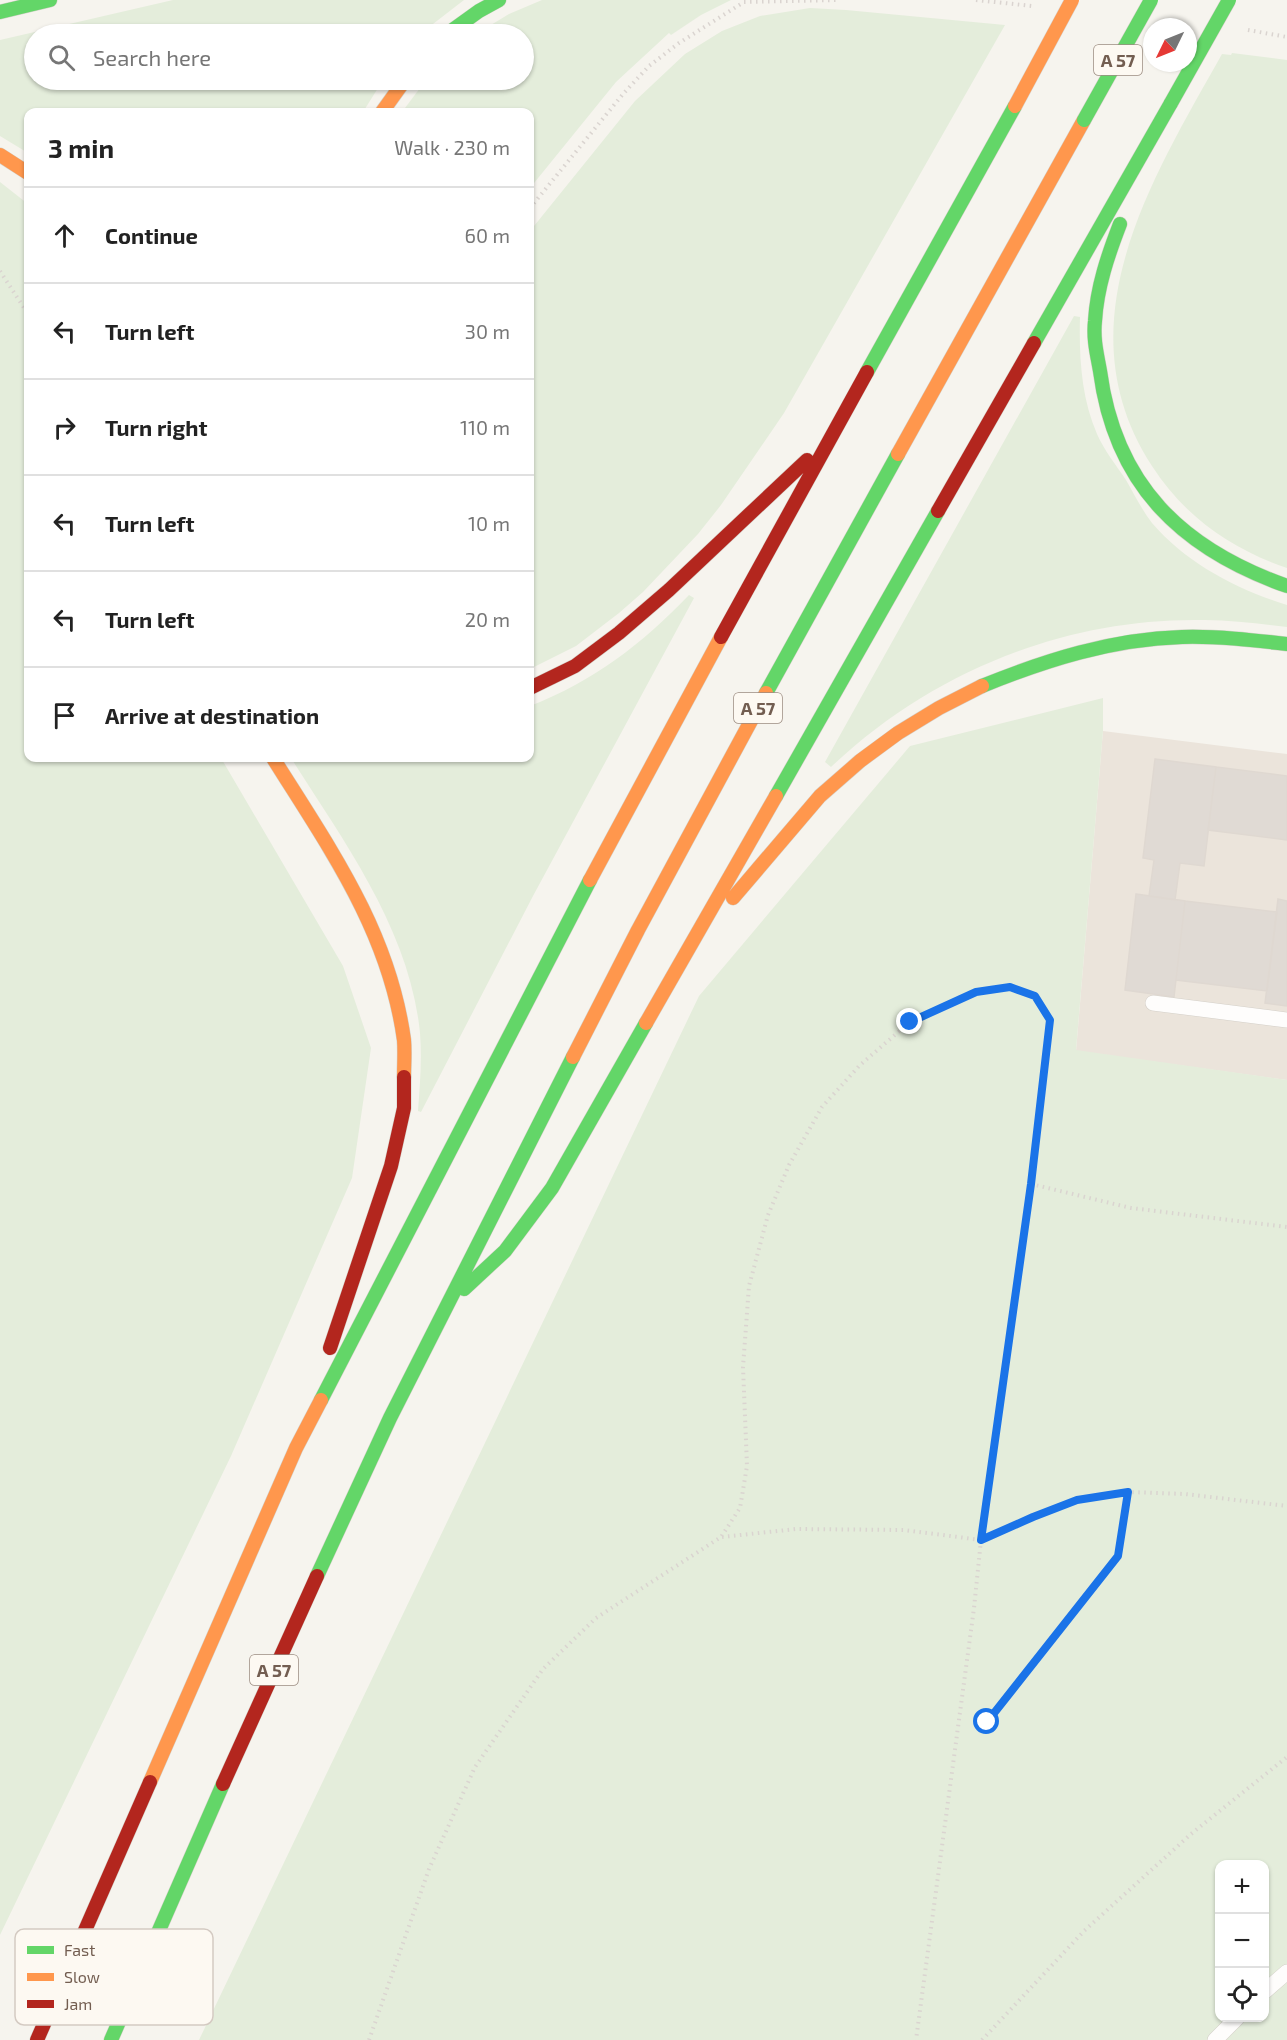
<!DOCTYPE html>
<meta charset="utf-8">
<style>
body{margin:0;font-family:"Exo 2",sans-serif;background:#f2f2f2;color:#222}
.controls{position:absolute;right:18px;bottom:18px;display:grid;overflow:hidden;border-radius:12px;box-shadow:0 2px 4px #0004}
.controls button{width:54px;height:54px;display:grid;place-items:center;padding:0;border:0;border-bottom:2px solid #e0e0e0;background:#fff;color:#222;font:30px sans-serif}
.compass{position:absolute;left:1143px;top:18px;width:54px;height:54px;border-radius:50%;background:#fff;box-shadow:0 2px 4px #0004;rotate:227deg}
.stop{position:absolute;width:18px;height:18px;margin:-14px;border:4px solid #1a73e8;border-radius:50%;background:#fff}
.stop.end{background:#1a73e8;border-color:#fff;box-shadow:0 2px 6px #0008}
.list{margin:0;padding:0;list-style:none}
h2{display:flex;justify-content:space-between;align-items:center;height:78px;margin:0;padding:0 24px;font-size:26px}
h2 small{font-size:20px;font-weight:400;color:#767676}
.list li{display:grid;grid-template-columns:39px 1fr auto;gap:18px;align-items:center;box-sizing:border-box;height:96px;padding:0 24px;border-top:2px solid #e0e0e0}
.list b{display:block;font-size:22px;white-space:nowrap}
.list em{font-size:20px;font-style:normal;color:#767676}
.icon{flex:none;width:33px;height:33px;fill:none;stroke:currentColor;stroke-width:2;stroke-linecap:round;stroke-linejoin:round}
.map{position:relative;flex:none;width:1287px;height:2040px;overflow:hidden}
.search{position:absolute;background:#fff;box-shadow:0 2px 4px #0004;left:24px;top:24px;width:510px;height:66px;display:flex;align-items:center;gap:15px;box-sizing:border-box;padding:0 21px;border-radius:33px;color:#767676;font-size:22px}
.panel{position:absolute;background:#fff;box-shadow:0 2px 4px #0004;left:24px;top:108px;width:510px;height:654px;border-radius:12px}
.map>svg:first-child{display:block}
.residential{fill:#ebe4db}
.green{fill:#e4eddb;fill-rule:evenodd}
.building{fill:#e0dad4;stroke:#dfd8d1;stroke-width:1.5}
.lines{fill:none;stroke-linecap:round;stroke-linejoin:round}
.lane-casing{stroke:#d4d0c9;stroke-width:16}
.fast-casing{stroke:#d4d0c9;stroke-width:15}
.slow-casing{stroke:#d4d0c9;stroke-width:15}
.jam-casing{stroke:#d4d0c9;stroke-width:15}
.path{stroke:#dad4d0;stroke-width:4;stroke-dasharray:1.5 4.5;stroke-linecap:butt}
.lane{stroke:#fefdfc;stroke-width:15}
.fast{stroke:#63d668;stroke-width:14}
.slow{stroke:#ff974d;stroke-width:14}
.jam{stroke:#b3261e;stroke-width:14}
.fast-bridge-casing{stroke:#d8d1cc;stroke-width:15;stroke-linecap:butt}
.slow-bridge-casing{stroke:#d8d1cc;stroke-width:15;stroke-linecap:butt}
.fast-bridge{stroke:#63d668;stroke-width:14}
.slow-bridge{stroke:#ff974d;stroke-width:14}
.route{stroke:#1a73e8;stroke-width:8}
.labels{text-anchor:middle;dominant-baseline:central;stroke-width:6;stroke-linejoin:round;paint-order:stroke}
.shield{fill:#fdf9f2;stroke:#9c8c81;stroke-width:1.5}
.shield-label{font-size:18px;font-weight:bold;fill:#735e51}
.key{fill:#fdf9f2;stroke:#d4cac2;stroke-width:1.5}
.key-label{font-size:16px;fill:#735e51}
</style>
<div class="map">
<svg width="1287" height="2040" viewBox="0 0 1287 2040">
<rect width="100%" height="100%" fill="#f6f4ee"/>
<path class="residential" d="M1103,731l184,23v326l-211,-29z"/>
<path class="green" d="M173,0h291l-44,34h-386v46h349l-20,32h-335v41l-28,-17v-96z
M542,0h189l-30,15 -30,20 -2,-2 -53,49 -86,106v-76h-128l24,-32h98v-46h-48l33,-20z
M810,8l36,2 159,15 -221,388 -63,92 -23,29 -55,58 -24,21 -43,33 -46,23v-438l105,-130 50,-47 37,-23 38,-15z
M1232,53l55,7v508c-56,-19 -103,-52 -135,-102 -92,-142 0,-287 70,-412l9,1z
M0,182l28,22v554h193l122,208 28,82 -19,130 -121,278 -231,479z
M1074,316l6,1c-1,39 1,80 17,117 7,16 19,31 29,46 8,14 16,30 26,43 34,40 86,67 135,82v22c-27,-3 -55,-7 -82,-7 -139,-3 -274,52 -374,147l-6,-5z
M689,595l5,3 -161,298 -112,216 -3,-1c2,-26 4,-52 2,-78 -10,-103 -76,-191 -129,-275h239v-52c64,-25 112,-62 159,-111z
M1103,698v33l-27,319 211,30v960h-1088l500,-1044 211,-250zM1220,1864h44v154h-44z"/>
<path class="building" d="M1155,759l61,8 -12,99 -24,-3 -5,37 -26,-4 5,-36 -11,-2z
M1216,767l71,9v64l-79,-10z
M1136,894l49,7 -11,96 -49,-7z
M1278,899l9,2v105l-22,-3z
M1185,901l92,11 -10,79 -91,-11z"/>
<g class="lines">
<g class="lane-casing">
<path id="lane" d="M1153,1003l134,17
M1264,1992l23,-20
M1215,2040l22,-22"/>
</g>
<g class="fast-casing">
<path id="fast" d="M0,12l50,-12
M447,34l32,-23 20,-11
M1120,224c-12,31 -23,63 -25,97 -2,18 2,33 5,50 15,114 82,178 187,215
M1034,343l137,-240
M867,372l148,-266
M982,686c64,-26 130,-47 200,-49 35,-1 70,3 105,7
M766,693l132,-239
M776,796l162,-285
M464,1289l41,-38 47,-63 94,-165
M321,1400l269,-520
M317,1576l73,-158 183,-361
M111,2040l112,-256"/>
</g>
<g class="slow-casing">
<path id="slow" d="M382,112l23,-32
M0,155l28,18
M898,454l186,-334
M273,758c57,91 116,173 131,282 1,12 0,25 0,37
M590,880l131,-243
M733,898l87,-102 40,-35 38,-28 41,-25 43,-22
M646,1023l130,-227
M573,1057l65,-127 128,-237
M150,1782l146,-334 25,-48"/>
</g>
<g class="jam-casing">
<path id="jam" d="M938,511l96,-168
M721,637l146,-265
M530,688l45,-22 44,-33 50,-43 138,-130
M330,1348l61,-182 13,-58v-31
M223,1784l94,-208
M37,2040l113,-258"/>
</g>
<path class="path" d="M976,0l56,6
M1248,30l39,7
M530,208l93,-114 26,-28 30,-23 65,-41 92,-2
M0,271l28,43
M1031,1184l100,24 156,19
M722,1537l74,-8 108,1 77,10 52,-23 44,-17 51,-8 57,2 102,12
M987,1722l131,-166 10,-64
M369,2040l60,-171 46,-102 68,-98 53,-51 125,-81 19,-29 7,-42 -4,-99 6,-81 19,-71 21,-50 33,-58 38,-42 50,-43 66,-30 34,-5 25,9 15,24 -19,164 -50,356 -7,68 -58,432
M982,2040l102,-109 107,-97 96,-77"/>
<use href="#lane" class="lane"/>
<use href="#fast" class="fast"/>
<use href="#slow" class="slow"/>
<use href="#jam" class="jam"/>
<g class="fast-bridge-casing">
<path id="fast-bridge" d="M1171,103l58,-103
M1084,120l67,-120"/>
</g>
<g class="slow-bridge-casing">
<path id="slow-bridge" d="M1015,106l57,-106"/>
</g>
<use href="#fast-bridge" class="fast-bridge"/>
<use href="#slow-bridge" class="slow-bridge"/>
</g>
<g class="lines">
<path class="route" d="M910,1022l66,-30 34,-5 25,9 15,24 -19,164 -50,356 52,-23 44,-17 51,-8 -10,64 -131,166"/>
</g>
<g class="labels">
<g class="shield">
<rect x="1094" y="45" width="48" height="30" rx="4.5"/>
<rect x="734" y="693" width="48" height="30" rx="4.5"/>
<rect x="250" y="1655" width="48" height="30" rx="4.5"/>
</g>
<g class="shield-label">
<text x="1118" y="60">A 57</text>
<text x="758" y="708">A 57</text>
<text x="274" y="1670">A 57</text>
</g>
</g>
<rect x="15" y="1929" width="198" height="96" rx="9" class="key"/>
<rect x="27" y="1946" width="27" height="8" fill="#63d668"/>
<rect x="27" y="1973" width="27" height="8" fill="#ff974d"/>
<rect x="27" y="2000" width="27" height="8" fill="#b3261e"/>
<g class="key-label">
<text x="64" y="1956">Fast</text>
<text x="64" y="1983">Slow</text>
<text x="64" y="2010">Jam</text>
</g>
</svg>
<div class="controls">
<button>+</button>
<button>−</button>
<button><svg class="icon" aria-label="locate" viewBox="0 0 24 24"><circle cx="12" cy="12" r="6"/><path d="M12 2v4M12 18v4M2 12h4M18 12h4"/></svg></button>
</div>
<svg class="compass" viewBox="-18 -18 36 36"><path d="M0-13l5 13h-10z" fill="#e53935"/><path d="M0 13l5-13h-10z" fill="#767676"/></svg>
<div class="stop" style="left:987px;top:1722px"></div>
<div class="stop end" style="left:910px;top:1022px"></div>
<div class="search"><svg class="icon" aria-label="search" viewBox="0 0 24 24"><circle cx="10" cy="10" r="6"/><path d="M15 15l6 6"/></svg>Search here</div>
<section class="panel">
<h2>3 min<small>Walk · 230 m</small></h2>
<ul class="list">
<li><svg class="icon" aria-label="ahead" viewBox="0 0 24 24"><path d="M12 20V5M6 11l6-6 6 6"/></svg><div><b>Continue</b></div><em>60 m</em></li>
<li><svg class="icon" aria-label="left" viewBox="0 0 24 24"><path d="M17 20v-9H6M10 6l-5 5 5 5"/></svg><div><b>Turn left</b></div><em>30 m</em></li>
<li><svg class="icon" aria-label="right" viewBox="0 0 24 24"><path d="M7 20v-9h11M14 6l5 5-5 5"/></svg><div><b>Turn right</b></div><em>110 m</em></li>
<li><svg class="icon" aria-label="left" viewBox="0 0 24 24"><path d="M17 20v-9H6M10 6l-5 5 5 5"/></svg><div><b>Turn left</b></div><em>10 m</em></li>
<li><svg class="icon" aria-label="left" viewBox="0 0 24 24"><path d="M17 20v-9H6M10 6l-5 5 5 5"/></svg><div><b>Turn left</b></div><em>20 m</em></li>
<li><svg class="icon" aria-label="arrive" viewBox="0 0 24 24"><path d="M6 21V4h12l-3 4 3 4H6"/></svg><div><b>Arrive at destination</b></div></li>
</ul>
</section>
</div>
